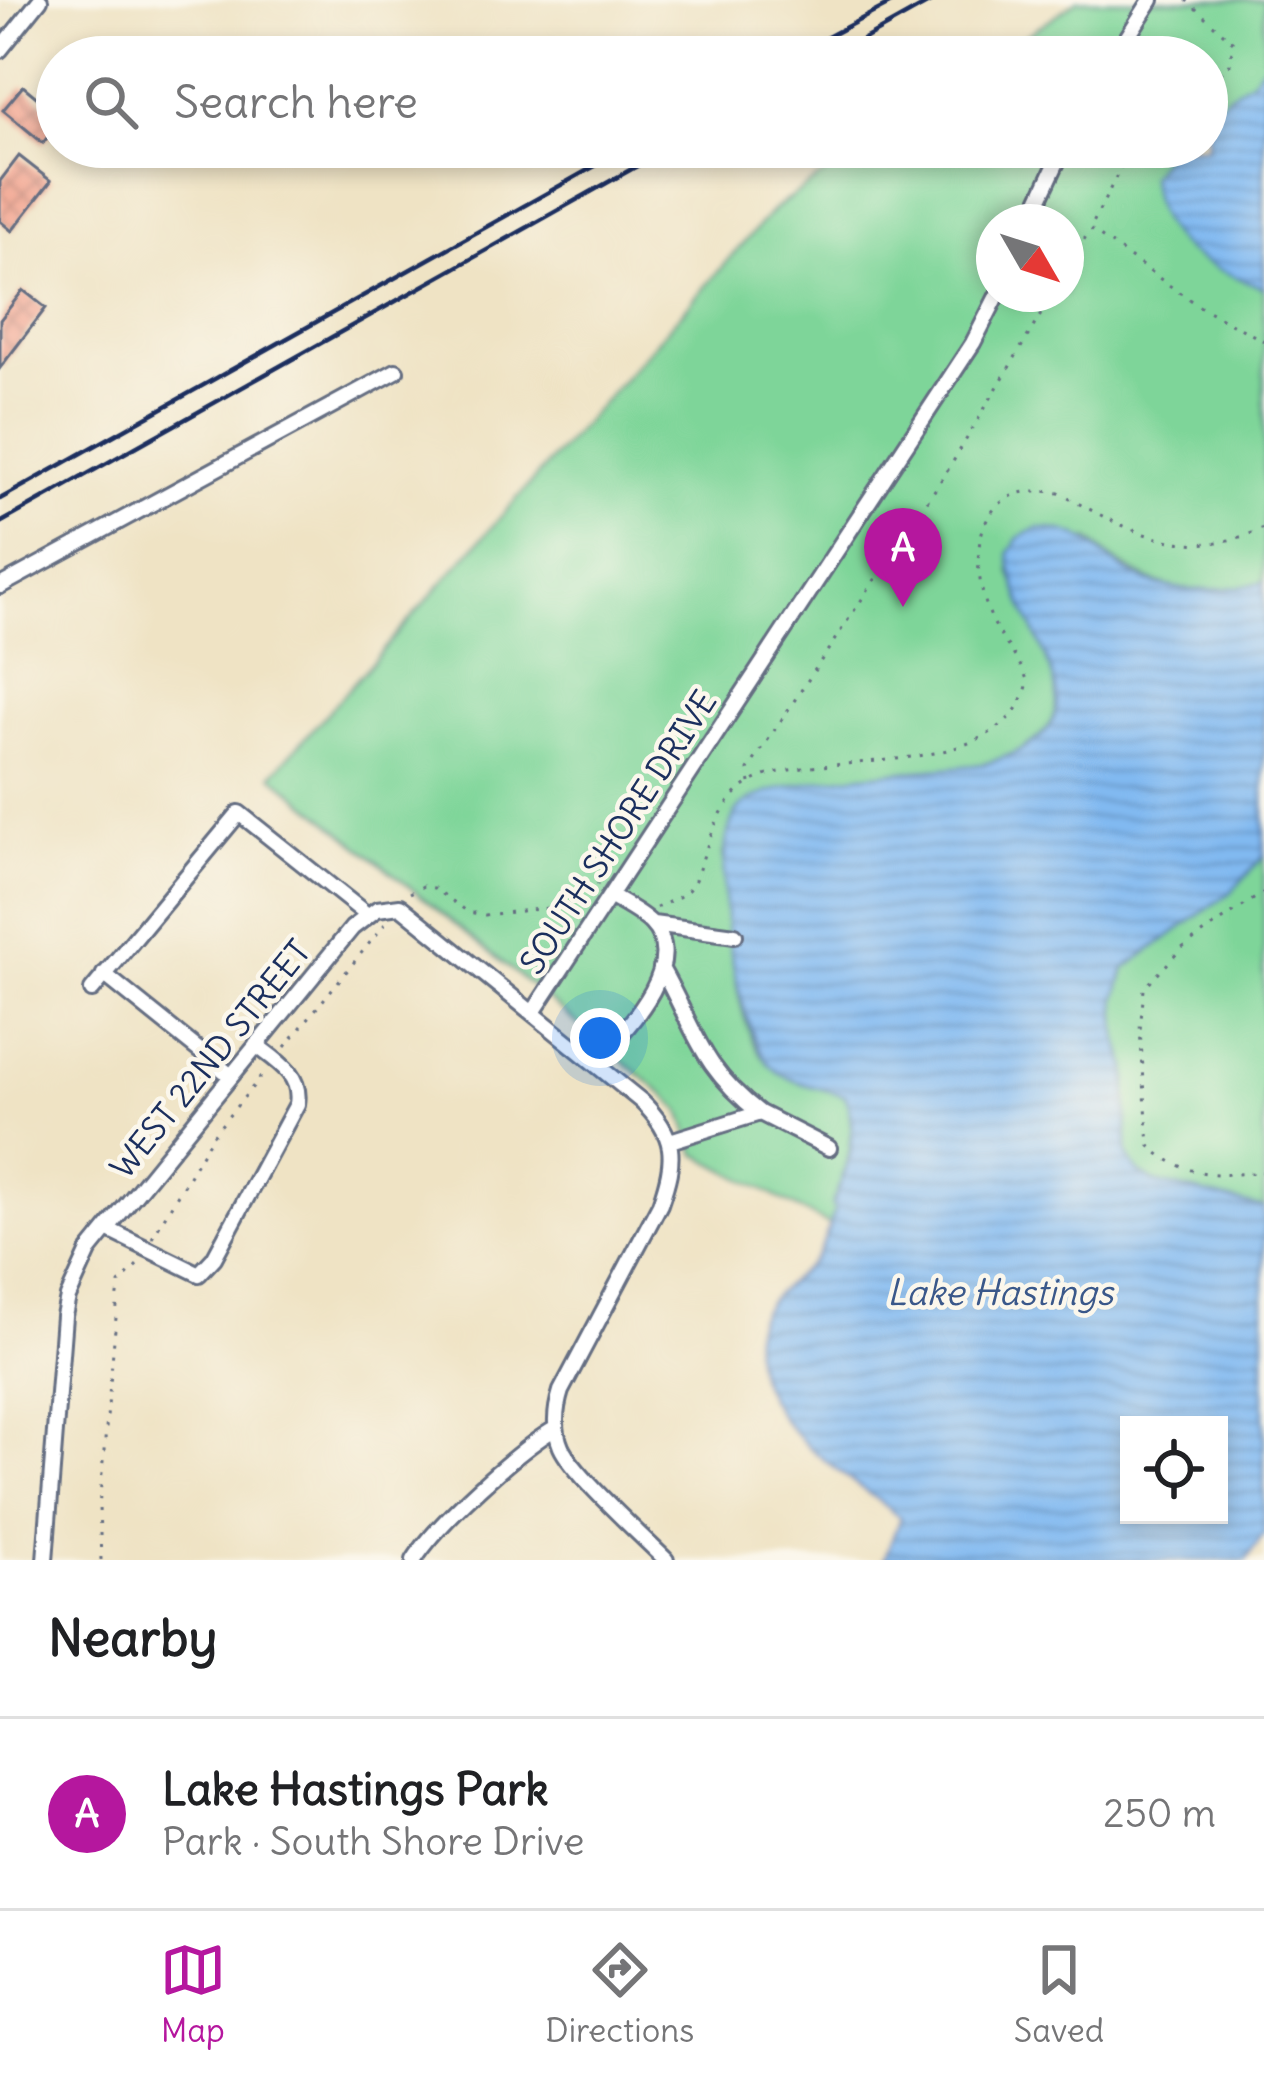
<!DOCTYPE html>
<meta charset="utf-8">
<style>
body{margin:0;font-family:Delius,sans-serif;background:#f2f2f2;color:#202124}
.controls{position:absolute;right:36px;bottom:36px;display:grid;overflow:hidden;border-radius:0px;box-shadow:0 6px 18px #0003}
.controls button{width:108px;height:108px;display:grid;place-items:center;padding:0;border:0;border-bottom:3px solid #e0e0e0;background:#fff;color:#202124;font:60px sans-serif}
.compass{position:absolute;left:976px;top:204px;width:108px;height:108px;border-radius:50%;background:#fff;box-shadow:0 6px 18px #0003;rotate:129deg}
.you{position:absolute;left:600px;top:1038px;width:42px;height:42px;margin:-30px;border:9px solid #fff;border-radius:50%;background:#1a73e8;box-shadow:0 0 0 18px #1a73e833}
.badge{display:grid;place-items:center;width:78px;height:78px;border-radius:50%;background:#b5179e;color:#fff;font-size:39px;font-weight:700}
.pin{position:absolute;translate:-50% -99px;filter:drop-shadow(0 3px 6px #0008)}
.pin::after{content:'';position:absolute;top:63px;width:42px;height:36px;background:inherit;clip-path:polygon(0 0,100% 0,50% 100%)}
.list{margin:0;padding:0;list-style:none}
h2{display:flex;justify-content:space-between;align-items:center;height:156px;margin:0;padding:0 48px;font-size:51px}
h2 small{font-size:39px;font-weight:400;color:#757577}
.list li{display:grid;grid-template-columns:78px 1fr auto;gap:36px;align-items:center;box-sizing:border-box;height:192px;padding:0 48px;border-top:3px solid #e0e0e0}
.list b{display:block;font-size:45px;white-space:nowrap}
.list p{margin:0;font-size:39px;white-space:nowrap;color:#757577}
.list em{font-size:39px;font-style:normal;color:#757577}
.icon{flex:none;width:66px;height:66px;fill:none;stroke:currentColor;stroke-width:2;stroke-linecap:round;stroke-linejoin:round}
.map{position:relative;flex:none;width:1264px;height:1560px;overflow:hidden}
.search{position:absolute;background:#fff;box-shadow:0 6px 18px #0003;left:36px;right:36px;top:36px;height:132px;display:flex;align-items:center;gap:30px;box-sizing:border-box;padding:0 42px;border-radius:66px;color:#757577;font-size:45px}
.sheet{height:348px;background:#fff}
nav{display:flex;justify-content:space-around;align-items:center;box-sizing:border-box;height:168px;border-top:3px solid #e0e0e0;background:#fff;font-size:33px;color:#757577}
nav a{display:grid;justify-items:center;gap:6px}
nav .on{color:#b5179e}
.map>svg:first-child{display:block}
.green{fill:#7ed599;stroke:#4c827c;stroke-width:3;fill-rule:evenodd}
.water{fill:url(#water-rules);stroke:#4e74a8;stroke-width:3;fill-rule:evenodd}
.building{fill:url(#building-cross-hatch)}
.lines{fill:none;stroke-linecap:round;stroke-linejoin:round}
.minor-casing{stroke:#656e82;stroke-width:20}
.path{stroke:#656e82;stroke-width:3;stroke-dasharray:3 9;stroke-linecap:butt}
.minor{stroke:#fff;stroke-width:14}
.rail{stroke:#1b2f5e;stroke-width:4.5}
.labels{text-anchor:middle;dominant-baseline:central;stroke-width:9;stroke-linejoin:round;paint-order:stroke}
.street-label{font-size:33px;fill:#1b2f5e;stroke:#fbf7ec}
.water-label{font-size:36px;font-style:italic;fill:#3a588a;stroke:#fbf7ec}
</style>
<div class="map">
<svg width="1264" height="1560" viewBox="0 0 1264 1560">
<defs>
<pattern id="water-rules" width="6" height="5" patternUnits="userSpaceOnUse" patternTransform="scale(3)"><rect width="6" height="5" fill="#81b9f1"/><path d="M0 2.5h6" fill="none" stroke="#6997c6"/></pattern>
<pattern id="building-cross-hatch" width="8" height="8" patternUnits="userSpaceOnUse" patternTransform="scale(3)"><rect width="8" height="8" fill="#f29f89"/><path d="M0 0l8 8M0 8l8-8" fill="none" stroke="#c38273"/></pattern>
</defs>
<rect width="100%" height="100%" fill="#fbf7ec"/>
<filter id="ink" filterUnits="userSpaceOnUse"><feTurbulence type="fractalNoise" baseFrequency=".00833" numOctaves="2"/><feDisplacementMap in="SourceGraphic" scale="24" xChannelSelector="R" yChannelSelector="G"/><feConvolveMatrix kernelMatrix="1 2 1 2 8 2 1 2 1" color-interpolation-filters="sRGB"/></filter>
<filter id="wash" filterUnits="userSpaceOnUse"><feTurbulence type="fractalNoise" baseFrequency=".004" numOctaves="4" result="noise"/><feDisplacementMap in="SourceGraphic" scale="48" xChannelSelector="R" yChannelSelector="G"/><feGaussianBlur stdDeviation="2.7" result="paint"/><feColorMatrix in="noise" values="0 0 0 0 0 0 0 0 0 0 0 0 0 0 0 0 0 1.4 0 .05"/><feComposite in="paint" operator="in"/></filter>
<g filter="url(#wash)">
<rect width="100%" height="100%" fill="#efe3c4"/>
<path class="green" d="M1078,0h186v582c-75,17 -117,9 -175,-43l-79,31c27,83 102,157 -26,194l-206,26 -55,62c4,49 8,189 51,216 20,13 49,19 71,27 14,43 3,69 -13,109l3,7 -6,14 -133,-71 -15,-43 -16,-16 -393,-320 501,-565 91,-63h343v-90h-212zM994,222h72v72h-72z
M1264,856v352l-110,-26 -16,-10 -11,-17v-87l-9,-31 -2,-37 9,-32 106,-76z"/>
<path class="water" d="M1264,63v225c-60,-24 -108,-39 -114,-112l20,-29h37v-36l46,-33z
M1038,528c47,3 48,15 82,39 43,30 95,26 144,15v274l-33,36 -106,76 -9,32 2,37 9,31v86l11,18 16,10 110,26v326l-18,26h-362l16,-42c-53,-45 -124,-79 -143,-150 -3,-15 -6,-31 0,-46 11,-29 36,-39 55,-61 11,-12 16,-34 23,-50l-3,-6c17,-43 28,-64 13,-110 -23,-7 -60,-12 -76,-31 -33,-38 -71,-234 -22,-262 48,-29 177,-30 237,-38 143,-41 32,-122 25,-211l10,-15zM1129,1425h90v90h-90z"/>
<g id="blocks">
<path class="building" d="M23,86l34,28v11l-14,18 -40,-33z
M19,156l32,25 -39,50 -12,-10v-40z
M23,290l23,18 -46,60v-48z"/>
</g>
</g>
<g filter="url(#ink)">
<use href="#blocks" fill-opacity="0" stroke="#656e82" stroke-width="3"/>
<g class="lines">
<g class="minor-casing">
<path id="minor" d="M0,50l40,-50
M1115,57l36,-57
M1029,222l35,-75
M0,586l396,-215
M653,924l82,11
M661,968c35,62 38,98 99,145
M104,974l127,102
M92,990l147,-177 127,101
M534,1011l439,-668 25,-49
M595,1063c27,-30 97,-98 56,-140 -11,-11 -28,-19 -41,-27
M670,1141l90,-28 69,35
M107,1229l92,45 15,-16 83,-154c5,-29 -20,-43 -41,-59
M45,1560l19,-244 4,-19 21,-46 263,-323 25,-19 23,-3 241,195c36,35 35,57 19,103l-99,187c-6,19 -8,37 0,56 12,27 81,89 105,113
M414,1560c24,-38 103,-109 142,-132"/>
</g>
<path class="path" d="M1186,0l47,42 -3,22 -23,24
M1137,147l-14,16 -33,66 107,76 67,36
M1066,271l23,-40
M750,783l-2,-13 200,-300 105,-176
M1264,892l-82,56 -38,41 -4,41 9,115c34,33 70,31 115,27
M410,893l13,-7 11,2 34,24 17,3 82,-9 31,-22
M656,908c10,-5 24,-10 32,-18 7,-6 9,-16 12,-24 14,-39 24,-78 68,-91 71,-22 238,3 260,-93 -9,-25 -28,-42 -38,-67 -25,-60 -13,-138 69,-122 71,38 126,71 205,35
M285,1047l100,-123
M152,1238l61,-103 51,-62
M101,1560l-2,-53 20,-223 21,-22"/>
<use href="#minor" class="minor"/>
<path class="rail" d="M790,57l107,-57
M832,57l102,-57
M0,499l629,-352
M0,523l671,-376"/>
</g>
</g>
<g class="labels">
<g class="street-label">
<text transform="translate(618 832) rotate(-57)">SOUTH SHORE DRIVE</text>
<text transform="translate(210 1059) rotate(-51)">WEST 22ND STREET</text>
</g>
<g class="water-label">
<text x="1000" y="1292">Lake Hastings</text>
</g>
</g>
</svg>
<div class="controls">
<button><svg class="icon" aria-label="locate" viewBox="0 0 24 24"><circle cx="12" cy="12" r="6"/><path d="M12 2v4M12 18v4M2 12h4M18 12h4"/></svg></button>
</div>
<svg class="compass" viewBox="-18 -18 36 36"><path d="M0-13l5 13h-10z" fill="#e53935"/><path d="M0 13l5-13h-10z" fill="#757577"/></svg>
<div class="you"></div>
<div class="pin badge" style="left:903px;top:607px">A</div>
<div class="search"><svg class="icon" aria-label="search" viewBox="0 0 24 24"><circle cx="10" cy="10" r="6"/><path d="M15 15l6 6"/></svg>Search here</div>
</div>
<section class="sheet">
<h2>Nearby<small></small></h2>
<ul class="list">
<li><span class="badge">A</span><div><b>Lake Hastings Park</b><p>Park · South Shore Drive</p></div><em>250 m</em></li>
</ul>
</section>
<nav>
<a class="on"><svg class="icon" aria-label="map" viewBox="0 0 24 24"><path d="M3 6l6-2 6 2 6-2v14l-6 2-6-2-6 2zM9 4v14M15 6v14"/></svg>Map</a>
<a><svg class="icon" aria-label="directions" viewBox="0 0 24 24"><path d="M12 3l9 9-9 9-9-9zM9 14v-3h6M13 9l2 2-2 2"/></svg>Directions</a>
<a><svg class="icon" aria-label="saved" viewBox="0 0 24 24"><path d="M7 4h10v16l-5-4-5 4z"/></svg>Saved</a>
</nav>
